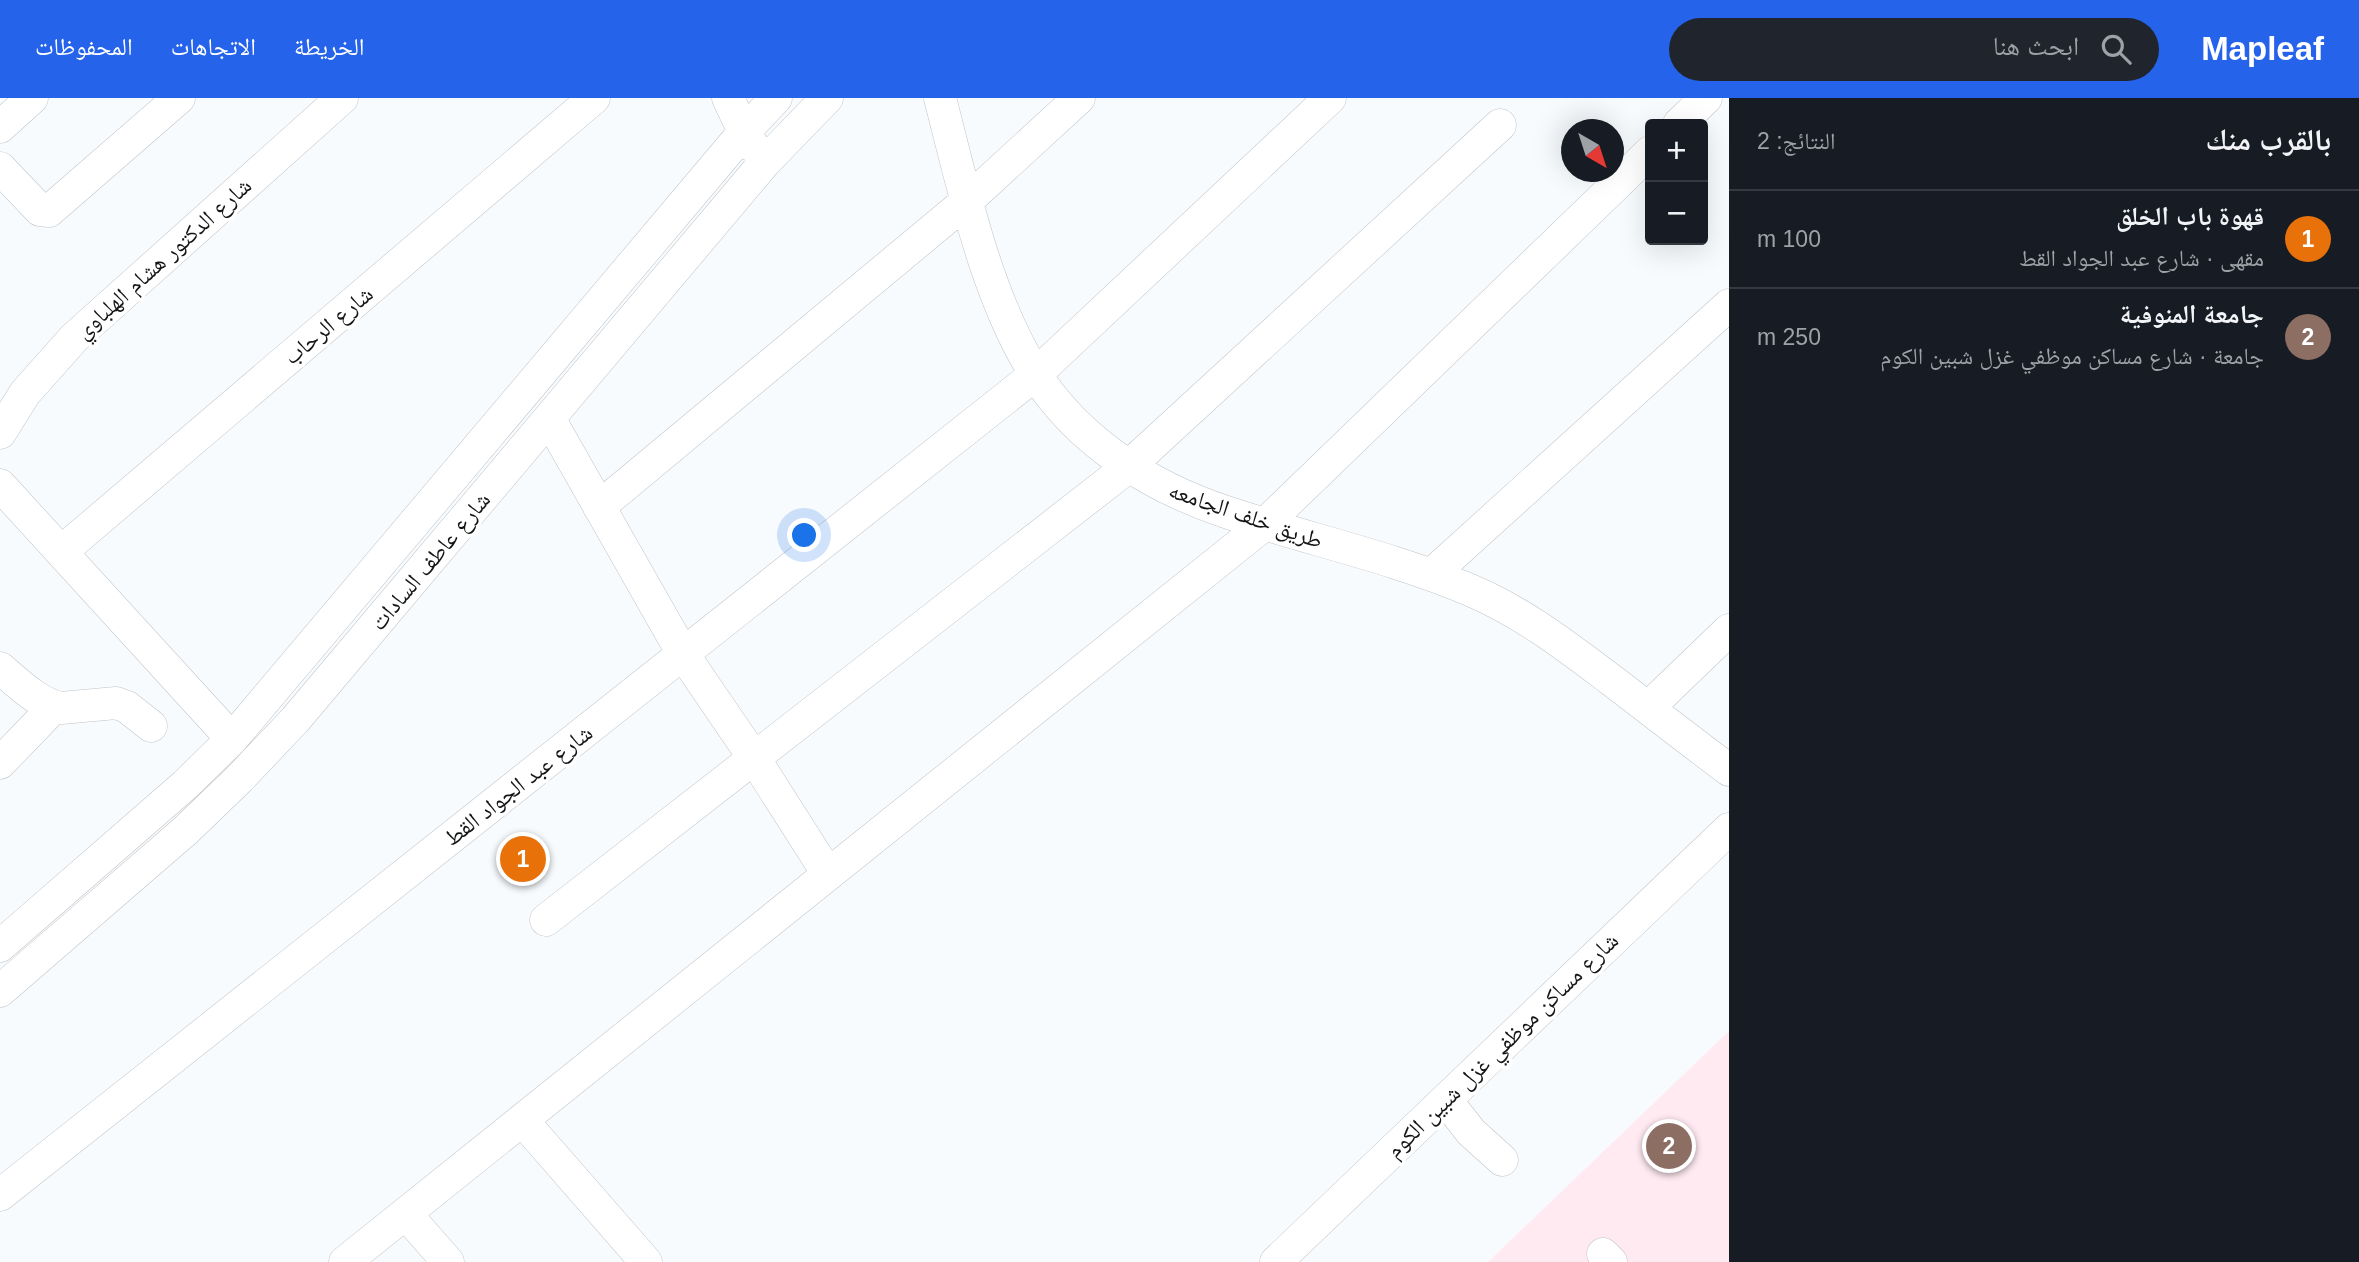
<!DOCTYPE html>
<html lang="ar">
<meta charset="utf-8">
<style>
body{margin:0;font-family:Helvetica,"Noto Naskh Arabic",sans-serif;background:#20242c;color:#f1f3f6;direction:rtl}
.controls{position:absolute;right:21px;top:21px;display:grid;overflow:hidden;border-radius:7px;box-shadow:0 7px 28px #0002}
.controls button{width:63px;height:63px;display:grid;place-items:center;padding:0;border:0;border-bottom:2px solid #363941;background:#171b24;color:#f1f3f6;font:35px sans-serif}
.compass{position:absolute;left:1561px;top:21px;width:63px;height:63px;border-radius:50%;background:#171b24;box-shadow:0 7px 28px #0002;rotate:141deg}
.you{position:absolute;left:805px;top:438px;width:24px;height:24px;margin:-18px;border:5px solid #fff;border-radius:50%;background:#1a73e8;box-shadow:0 0 0 10px #1a73e833}
.badge{display:grid;place-items:center;width:46px;height:46px;border-radius:50%;background:#2563eb;color:#fff;font-size:23px;font-weight:700}
.pin{position:absolute;translate:-50% -50%;border:4px solid #fff;box-shadow:0 2px 7px #0006}
.list{margin:0;padding:0;list-style:none}
h2{display:flex;justify-content:space-between;align-items:center;height:91px;margin:0;padding:0 28px;font-size:30px}
h2 small{font-size:23px;font-weight:400;color:#9ea1a6}
.list li{display:grid;grid-template-columns:46px 1fr auto;gap:21px;align-items:center;box-sizing:border-box;height:98px;padding:0 28px;border-top:2px solid #363941}
.list b{display:block;font-size:26px;white-space:nowrap}
.list p{margin:0;font-size:23px;white-space:nowrap;color:#9ea1a6}
.list em{font-size:23px;font-style:normal;color:#9ea1a6}
.icon{flex:none;width:38px;height:38px;fill:none;stroke:currentColor;stroke-width:2;stroke-linecap:round;stroke-linejoin:round}
.map{position:relative;flex:none;width:1729px;height:1164px;overflow:hidden;direction:ltr}
header{display:flex;align-items:center;gap:42px;box-sizing:border-box;height:98px;padding:0 35px;background:#2563eb;color:#fff}
header strong{font-size:33px}
nav{display:flex;gap:38px;margin-inline-start:auto;font-size:24px}
.search{width:490px;height:63px;background:#20242c;display:flex;align-items:center;gap:18px;box-sizing:border-box;padding:0 24px;border-radius:38px;color:#9ea1a6;font-size:26px}
main{display:flex}
aside{flex:1;background:#171b24}
.map>svg:first-child{display:block}
.education{fill:#ffeaf1}
.lines{fill:none;stroke-linecap:round;stroke-linejoin:round}
.minor-casing{stroke:#c1c4c7;stroke-width:33}
.minor{stroke:#fff;stroke-width:32}
.labels{text-anchor:middle;dominant-baseline:central;stroke-width:7;stroke-linejoin:round;paint-order:stroke}
.street-label{font-size:23px;fill:#141516;stroke:#fff}
</style>
<header>
<strong>Mapleaf</strong>
<div class="search"><svg class="icon" aria-label="search" viewBox="0 0 24 24"><circle cx="10" cy="10" r="6"/><path d="M15 15l6 6"/></svg>ابحث هنا</div>
<nav><a>الخريطة</a><a>الاتجاهات</a><a>المحفوظات</a></nav>
</header>
<main>
<aside>
<h2>بالقرب منك<small>النتائج: 2</small></h2>
<ul class="list">
<li><span class="badge" style="background:#e8710a">1</span><div><b>قهوة باب الخلق</b><p>مقهى · شارع عبد الجواد القط</p></div><em>100 m</em></li>
<li><span class="badge" style="background:#8d6e63">2</span><div><b>جامعة المنوفية</b><p>جامعة · شارع مساكن موظفي غزل شبين الكوم</p></div><em>250 m</em></li>
</ul>
</aside>
<div class="map">
<svg width="1729" height="1164" viewBox="0 0 1729 1164">
<rect width="100%" height="100%" fill="#f8fbfe"/>
<path class="education" d="M1729,933v231h-241z"/>
<g class="lines">
<g class="minor-casing">
<path id="minor" d="M728,0l16,34 9,14
M940,0c23,89 46,199 96,277 44,68 115,112 190,137 81,27 166,45 244,78 52,22 95,55 140,89 39,30 79,61 119,91
M1679,26l27,-26
M0,29l32,-29
M0,70l40,42 9,1 130,-113
M550,322l133,234 71,104 74,116
M0,335l25,-40 49,-55 268,-240
M0,387l232,254
M599,409l368,-306 112,-103
M61,454l533,-454
M1431,477l298,-270
M0,570c18,15 37,35 61,40l55,-5 11,4 24,19
M1648,610l81,-78
M0,665l54,-56
M546,822l582,-453 372,-342
M0,848l185,-161 47,-46 512,-607 32,-34
M0,893l185,-160 55,-53 55,-58 470,-558 62,-64
M1446,1002l25,32 31,28
M522,1022l124,142
M0,1097l1036,-821 294,-276
M406,1116l42,48
M1603,1156l8,8
M345,1164l920,-738 385,-372
M1276,1164l453,-433"/>
</g>
<use href="#minor" class="minor"/>
</g>
<g class="labels">
<g class="street-label">
<text transform="translate(163 160) rotate(-42)">شارع الدكتور هشام الهلباوي</text>
<text transform="translate(328 227) rotate(-40)">شارع الرحاب</text>
<text transform="translate(1246 417) rotate(19)">طريق خلف الجامعه</text>
<text transform="translate(430 463) rotate(-50)">شارع عاطف السادات</text>
<text transform="translate(518 687) rotate(-38)">شارع عبد الجواد القط</text>
<text transform="translate(1502 947) rotate(-44)">شارع مساكن موظفي غزل شبين الكوم</text>
</g>
</g>
</svg>
<div class="controls">
<button>+</button>
<button>−</button>
</div>
<svg class="compass" viewBox="-18 -18 36 36"><path d="M0-13l5 13h-10z" fill="#e53935"/><path d="M0 13l5-13h-10z" fill="#9ea1a6"/></svg>
<div class="you"></div>
<div class="pin badge" style="left:523px;top:761px;background:#e8710a">1</div>
<div class="pin badge" style="left:1669px;top:1048px;background:#8d6e63">2</div>
</div>
</main>
